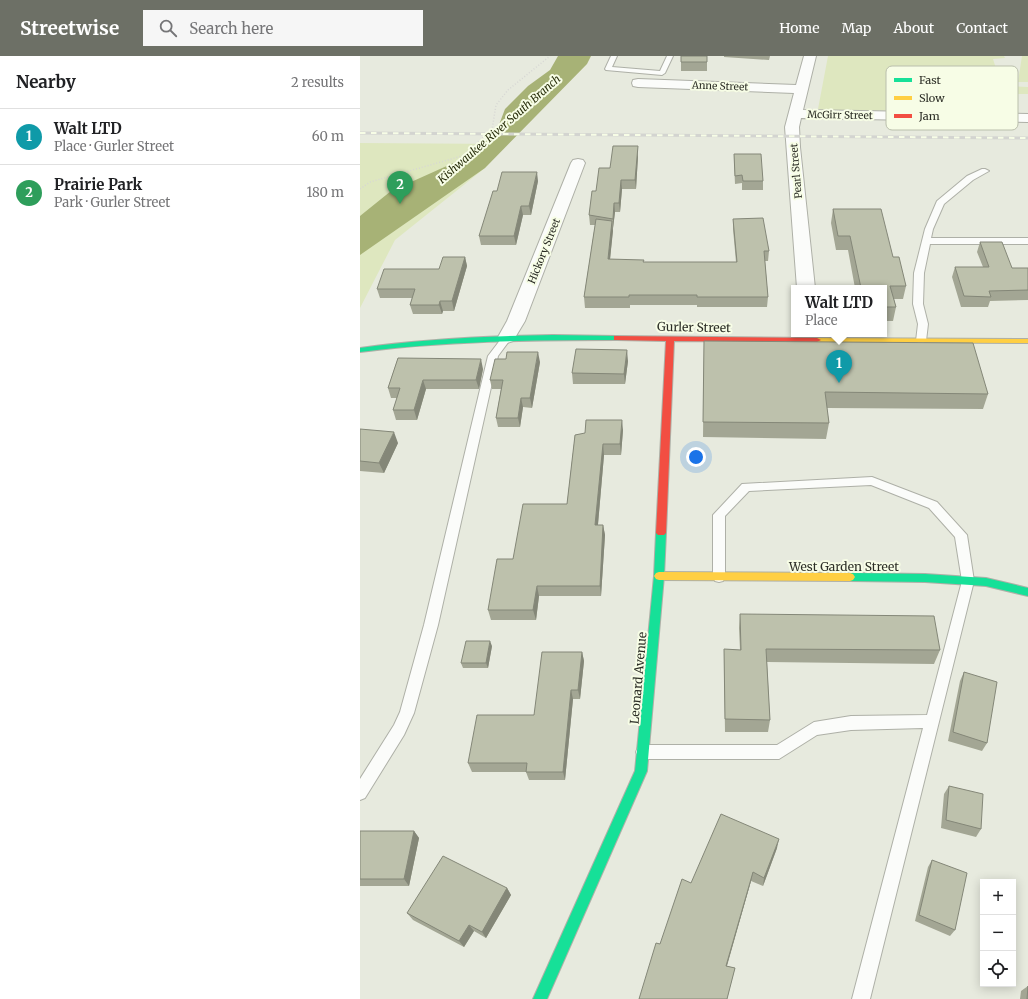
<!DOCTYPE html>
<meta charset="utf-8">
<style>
body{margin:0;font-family:Merriweather,serif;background:#f6f6f6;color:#202124}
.controls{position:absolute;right:12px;bottom:12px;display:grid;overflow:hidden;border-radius:0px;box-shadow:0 2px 10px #0003}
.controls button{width:36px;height:36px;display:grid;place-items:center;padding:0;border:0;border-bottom:1px solid #e0e0e0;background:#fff;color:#202124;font:20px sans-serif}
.you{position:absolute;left:336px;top:401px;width:14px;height:14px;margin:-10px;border:3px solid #fff;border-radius:50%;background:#1a73e8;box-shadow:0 0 0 6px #1a73e833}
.badge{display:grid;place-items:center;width:26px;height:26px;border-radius:50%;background:#6d7066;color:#fff;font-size:13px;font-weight:700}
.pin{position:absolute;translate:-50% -33px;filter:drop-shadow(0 1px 2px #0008)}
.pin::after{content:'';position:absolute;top:21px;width:14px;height:12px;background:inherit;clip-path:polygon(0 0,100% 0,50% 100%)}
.popup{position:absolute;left:431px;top:229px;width:96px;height:52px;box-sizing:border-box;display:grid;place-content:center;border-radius:0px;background:#fff;filter:drop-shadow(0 1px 3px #0005);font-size:13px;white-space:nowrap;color:#757577}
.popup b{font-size:15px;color:#202124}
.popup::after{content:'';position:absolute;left:50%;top:100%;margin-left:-8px;border:8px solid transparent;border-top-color:#fff}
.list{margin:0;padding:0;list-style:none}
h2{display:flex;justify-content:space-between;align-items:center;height:52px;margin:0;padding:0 16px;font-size:17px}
h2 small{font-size:13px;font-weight:400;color:#757577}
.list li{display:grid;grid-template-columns:26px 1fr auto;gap:12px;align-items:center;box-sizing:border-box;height:56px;padding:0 16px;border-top:1px solid #e0e0e0}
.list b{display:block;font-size:15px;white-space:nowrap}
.list p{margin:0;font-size:13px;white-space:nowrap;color:#757577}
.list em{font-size:13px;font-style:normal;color:#757577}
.icon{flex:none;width:22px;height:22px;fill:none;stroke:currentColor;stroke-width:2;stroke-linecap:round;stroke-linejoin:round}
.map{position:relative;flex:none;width:668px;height:943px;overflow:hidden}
header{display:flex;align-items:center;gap:24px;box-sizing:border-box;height:56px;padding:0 20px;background:#6d7066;color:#fff}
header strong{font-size:19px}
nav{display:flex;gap:22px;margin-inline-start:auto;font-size:14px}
.search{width:280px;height:36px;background:#f6f6f6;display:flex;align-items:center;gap:10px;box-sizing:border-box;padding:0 14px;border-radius:0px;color:#757577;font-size:15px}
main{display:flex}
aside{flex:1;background:#fff}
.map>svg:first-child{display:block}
.green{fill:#dee7bf}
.water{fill:#a7b276}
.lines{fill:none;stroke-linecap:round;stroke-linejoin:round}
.lane-casing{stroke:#aeb0a7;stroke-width:2}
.street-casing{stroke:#aeb0a7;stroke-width:2}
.fast-casing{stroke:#aeb0a7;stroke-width:2}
.slow-casing{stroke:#aeb0a7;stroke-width:2}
.jam-casing{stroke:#aeb0a7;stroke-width:2}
.path{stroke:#d7d7d4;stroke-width:1.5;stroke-dasharray:1 2;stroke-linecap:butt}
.lane{fill:#fbfcfa;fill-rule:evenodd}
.street{fill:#fbfcfa;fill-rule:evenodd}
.fast{fill:#16e098;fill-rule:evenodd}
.slow{fill:#ffcf43;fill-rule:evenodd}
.jam{fill:#f24e42;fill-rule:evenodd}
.rail-casing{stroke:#d3d4d0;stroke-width:3}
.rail{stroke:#f7fde6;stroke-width:2;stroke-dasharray:5.5;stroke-linecap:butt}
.wall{fill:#a3a694}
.shaded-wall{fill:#848778}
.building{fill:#bdc1ac;stroke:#848778}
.labels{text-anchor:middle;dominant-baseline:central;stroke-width:4;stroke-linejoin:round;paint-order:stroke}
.far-street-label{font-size:10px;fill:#2c2e26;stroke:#f7fde6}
.far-water-label{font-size:11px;font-style:italic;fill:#282e0b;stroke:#f7fde6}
.street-label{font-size:12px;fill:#2c2e26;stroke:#f7fde6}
.key{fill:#f7fde6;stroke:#babfac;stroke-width:1}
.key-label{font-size:11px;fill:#2c2e26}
</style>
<header>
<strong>Streetwise</strong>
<div class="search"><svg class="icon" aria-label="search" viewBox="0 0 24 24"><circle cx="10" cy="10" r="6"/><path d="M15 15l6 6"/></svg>Search here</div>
<nav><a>Home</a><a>Map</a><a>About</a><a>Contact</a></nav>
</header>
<main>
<aside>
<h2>Nearby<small>2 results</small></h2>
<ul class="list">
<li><span class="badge" style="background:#0f9aa8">1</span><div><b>Walt LTD</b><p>Place · Gurler Street</p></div><em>60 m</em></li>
<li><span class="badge" style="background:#2e9e5b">2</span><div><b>Prairie Park</b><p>Park · Gurler Street</p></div><em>180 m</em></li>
</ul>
</aside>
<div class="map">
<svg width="668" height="943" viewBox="0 0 668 943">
<rect width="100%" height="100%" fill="#e7eade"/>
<path class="green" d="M468,0h176l1,2 -12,1 6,19 -6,3 -30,4 -20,7 -8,18 -107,1 -10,-2z
M662,0h6v26h-10z
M668,31v7h-50l4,10 4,1 3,7c-11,0 -38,3 -32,-15 19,-14 49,-11 71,-10z
M0,87l147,1 -22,24 -90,72 -35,68z"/>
<path class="water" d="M198,0h33l-4,8 -102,104 -125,87v-39l31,-25 78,-35 28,-26 8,-21 23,-23 22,-16z"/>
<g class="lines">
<g class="lane-casing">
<path id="lane" d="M251,0h6l-5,11 48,4 7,-15h6l-8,17 -3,2 -56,-5 -1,-1z
M622,113h3l4,2 -16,9 -29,24 -11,25 -2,9h97v6h-98l-6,29 -1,31 5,20 -2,17 -2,2h-6l-2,-2 2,-17 -5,-20 1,-31 11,-44 12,-28 30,-25z
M147,278l5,3 -14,19 -60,269 -24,88 -10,22 -39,63 -5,2v-21l34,-54 6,-13 24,-87 64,-269 16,-21z
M512,421l65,25 30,33 7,46 -104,418h-18l71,-271 -72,2 -34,5 -38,24h-136l-5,-2 -2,-5 2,-5 5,-2h134l37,-23 37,-6 76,-1 35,-134 -7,-44 -26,-29 -58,-23 -122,6 -24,25v61l-2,4 -4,1 -4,-1 -2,-4v-62l29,-31z"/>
</g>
<g class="street-casing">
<path id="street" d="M444,0h12l-13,54 225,4v8l-227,-4 -2,9 1,20 15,141h-18l-12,-161 9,-34 -156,-6 -5,-1 -1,-3 1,-3 5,-1 158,6z
M218,103l5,1 2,3 -60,158 -12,20 -6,2 -6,-2 -3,-4 9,-16 64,-158 2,-3z"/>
</g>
<g class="fast-casing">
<path id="fast" d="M193,279l64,1 4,2 -4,2c-86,0 -171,1 -257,12v-4c64,-9 128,-12 193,-13z
M301,473l3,2 2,2 -2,43 -17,195 -100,228h-14l102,-228 19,-195 2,-43 2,-2z
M490,517l75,1 61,4 42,10v8l-42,-10 -61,-4 -75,-1 -3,-1 -2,-3 2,-3z"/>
</g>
<g class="slow-casing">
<path id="slow" d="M454,282l214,1v4l-211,-1 -4,-2z
M299,516l191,1 3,1 2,3 -2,3 -3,1 -191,-1 -3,-1 -2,-3 2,-3z"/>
</g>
<g class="jam-casing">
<path id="jam" d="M254,280l203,2 4,2 -4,2 -143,-1 -8,192 -2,2h-6l-2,-2 10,-192 -49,-1h-3z"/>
</g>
<path class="path" d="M0,133l10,-7 92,-26 30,-26 4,-25 12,-15 42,-34"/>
<use href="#lane" class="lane"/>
<use href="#street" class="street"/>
<use href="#fast" class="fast"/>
<use href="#slow" class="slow"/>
<use href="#jam" class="jam"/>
<g class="rail-casing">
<path id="rail" d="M0,77l668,5"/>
</g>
<use href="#rail" class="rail"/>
</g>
<path class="wall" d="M321,0h26v15h-26z
M364,0h46l-1,4 -45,-3z
M374,98l29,27v9h-21v-7l-7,1 -1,-22z
M278,100l-2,33h-14l-2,23h-5l-2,16 -3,31 34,3h92l-3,-33v-10l36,32 -1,10h-3l3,36 -1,10h-70v-2h-67v3h-45l-1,-11 11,-72h-5l-1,-10 7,-24 14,-23z
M178,125l-7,34h-8l-7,30h-35l-2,-9 18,-45z
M473,153l60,48 13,29 -3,13h-9l2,8 -3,14h-9v-33h-29l-7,-38h-12l-5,-27z
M620,186l32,26h16v32l-38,1 -2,6h-27l-9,-30 3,-10h28l-6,-15z
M105,201l2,9 -13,45h-11l-1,3h-29l-3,-9 2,-7h-32l-3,-9 62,-20z
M344,285l284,53 -5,15 -156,-1 2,15 -3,16 -123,-2z
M38,302l85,11 -4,20h-53l-9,31h-21l-3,-10 4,-12h-6l-3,-10z
M268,305l-3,23h-52l-1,-11z
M180,306l-8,46 -9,-1 -3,20h-22l-2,-9 5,-29h-9l-2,-9z
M0,373l38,14 -14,30 -24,-2z
M263,374l-2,25h-17l-6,70h5l2,10 -4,61h-62l-3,24h-45l-3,-10 25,-51 54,-55 8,-69z
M380,558l200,36 -6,14 -167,-2 3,58 -2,12h-43l-1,-69v-14l16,1 -1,-22z
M132,590l-4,22h-25l-2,-5z
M222,596l2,9 -4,38h-7l-8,81h-36l-3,-8h-54l-4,-9 66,-48z
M604,616l23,71 -5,8 -34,-10 12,-60z
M589,730l32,43 -5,8 -35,-9 3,-34z
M0,775h54l5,7 -10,48h-49z
M417,792l-14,38 -12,-5 -24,85 8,2 -8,31h-88l52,-116z
M572,804l23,70 -5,6 -35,-15 13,-54z
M147,832l4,7 -25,43 -12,-7 -10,16 -51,-27 -6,-7z
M668,930v13h-8l1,-8z"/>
<path class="shaded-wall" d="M278,90v10l-2,33 -1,-9z
M177,116l1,9 -7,34 -2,-9z
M261,124l1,9 -2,23 -1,-9z
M254,147l1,9 -2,16v-9z
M161,150l2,9 -7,30 -2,-9z
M252,165l1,10 -4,38 -1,-10z
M105,201l2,9 -13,45 -2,-10z
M80,245l3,10 -1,3 -3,-9z
M267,294l1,11 -3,23 -1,-10z
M178,296l2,10 -8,46 -2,-10z
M121,303l2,10 -4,20 -3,-9z
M63,324l3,9 -9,31 -3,-10z
M161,342l2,9 -3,20 -2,-9z
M262,364l1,10 -2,25 -1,-11z
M34,376l4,11 -14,30 -5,-10z
M243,388l1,11 -7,80 -2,-10z
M243,469l2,10 -4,61 -1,-10z
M177,530l2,10 -3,24 -3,-10z
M130,585l2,5 -4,22 -2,-5z
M222,596l2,9 -4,38 -2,-9z
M211,634l2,9 -8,81 -2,-8z
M54,775l5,7 -10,48 -5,-7z
M419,783l-2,9 -14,38 1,-8z
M393,816l-2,9 -26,91 1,-6z
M147,832l4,7 -25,43 -4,-6z
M109,869l5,6 -10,16 -5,-6z"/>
<path class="building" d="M321,0h26v6h-26z
M253,90h25l-3,34h-14l-2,23h-5l-1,16 -24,-4 3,-24h4l3,-23h11z
M374,98h27l2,27h-20l-1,-6 -7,1z
M142,116h35l-8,34h-8l-7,30h-35l14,-45h4z
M473,153h48l12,48h6l7,29h-16l6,21h-12v-19h-23l-11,-52h-12z
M403,162l6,33h-5l4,46h-71v-2h-68v2h-45l12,-78 16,2 -4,38 36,1 -1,2h94l-4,-43z
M620,186h22l10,26h16v22l-39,1 2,6 -27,-1 -9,-29h34z
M83,201h22l-13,44h-12l-1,4h-29l5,-16h-38l7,-20h55z
M344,285l269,2 15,51 -163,-2 4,31 -126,-1z
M216,293l51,1 -3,24 -52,-1z
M147,296h31l-8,46h-9l-3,20h-22l7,-38h-13l5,-21h11z
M38,302l83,1 -5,21h-53l-9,30h-21l7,-22h-12z
M226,364h36l-2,24h-17l-8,81h8l-3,61h-63l-4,24h-45l9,-51h16l10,-55h44l8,-69 10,-2z
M0,373l34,3 -15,31 -19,-2z
M380,558l194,2 6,34 -174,-1 4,71 -45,-1 -1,-70 17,1z
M106,585h24l-4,22h-25z
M182,596h40l-4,38h-7l-8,82h-37l1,-9h-59l9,-48h57z
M604,616l33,10 -10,61 -34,-11z
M589,730l34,8 -2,35 -35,-9z
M361,758l58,25 -15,39 -11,-6 -27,94 9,2 -8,31h-88l17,-56 4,1 22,-65 9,4z
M0,775h54l-10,48h-44z
M83,800l64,32 -25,44 -13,-7 -10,16 -52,-28z
M572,804l35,13 -12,57 -36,-15z
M668,930v13h-1z"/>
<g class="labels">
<g class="far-street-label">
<text transform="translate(360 30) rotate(2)">Anne Street</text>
<text transform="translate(480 59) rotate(1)">McGirr Street</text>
<text transform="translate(436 115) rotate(-95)">Pearl Street</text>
<text transform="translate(184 195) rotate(-68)">Hickory Street</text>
</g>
<g class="far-water-label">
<text transform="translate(139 73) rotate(-41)">Kishwaukee River South Branch</text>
</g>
<g class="street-label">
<text transform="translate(334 271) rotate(1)">Gurler Street</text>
<text x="484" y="510">West Garden Street</text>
<text transform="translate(278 622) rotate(-85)">Leonard Avenue</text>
</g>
</g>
<rect x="526" y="10" width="132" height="64" rx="6" class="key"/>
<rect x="534" y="22" width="18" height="4" fill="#16e098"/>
<rect x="534" y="40" width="18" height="4" fill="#ffcf43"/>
<rect x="534" y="58" width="18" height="4" fill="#f24e42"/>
<g class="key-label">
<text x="559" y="28">Fast</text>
<text x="559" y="46">Slow</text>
<text x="559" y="64">Jam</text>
</g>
</svg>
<div class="controls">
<button>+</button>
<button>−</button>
<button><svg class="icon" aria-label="locate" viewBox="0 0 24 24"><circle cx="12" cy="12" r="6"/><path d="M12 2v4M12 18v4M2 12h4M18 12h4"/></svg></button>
</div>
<div class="you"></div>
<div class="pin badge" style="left:479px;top:327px;background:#0f9aa8">1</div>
<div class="popup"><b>Walt LTD</b>Place</div>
<div class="pin badge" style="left:40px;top:148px;background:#2e9e5b">2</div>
</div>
</main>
